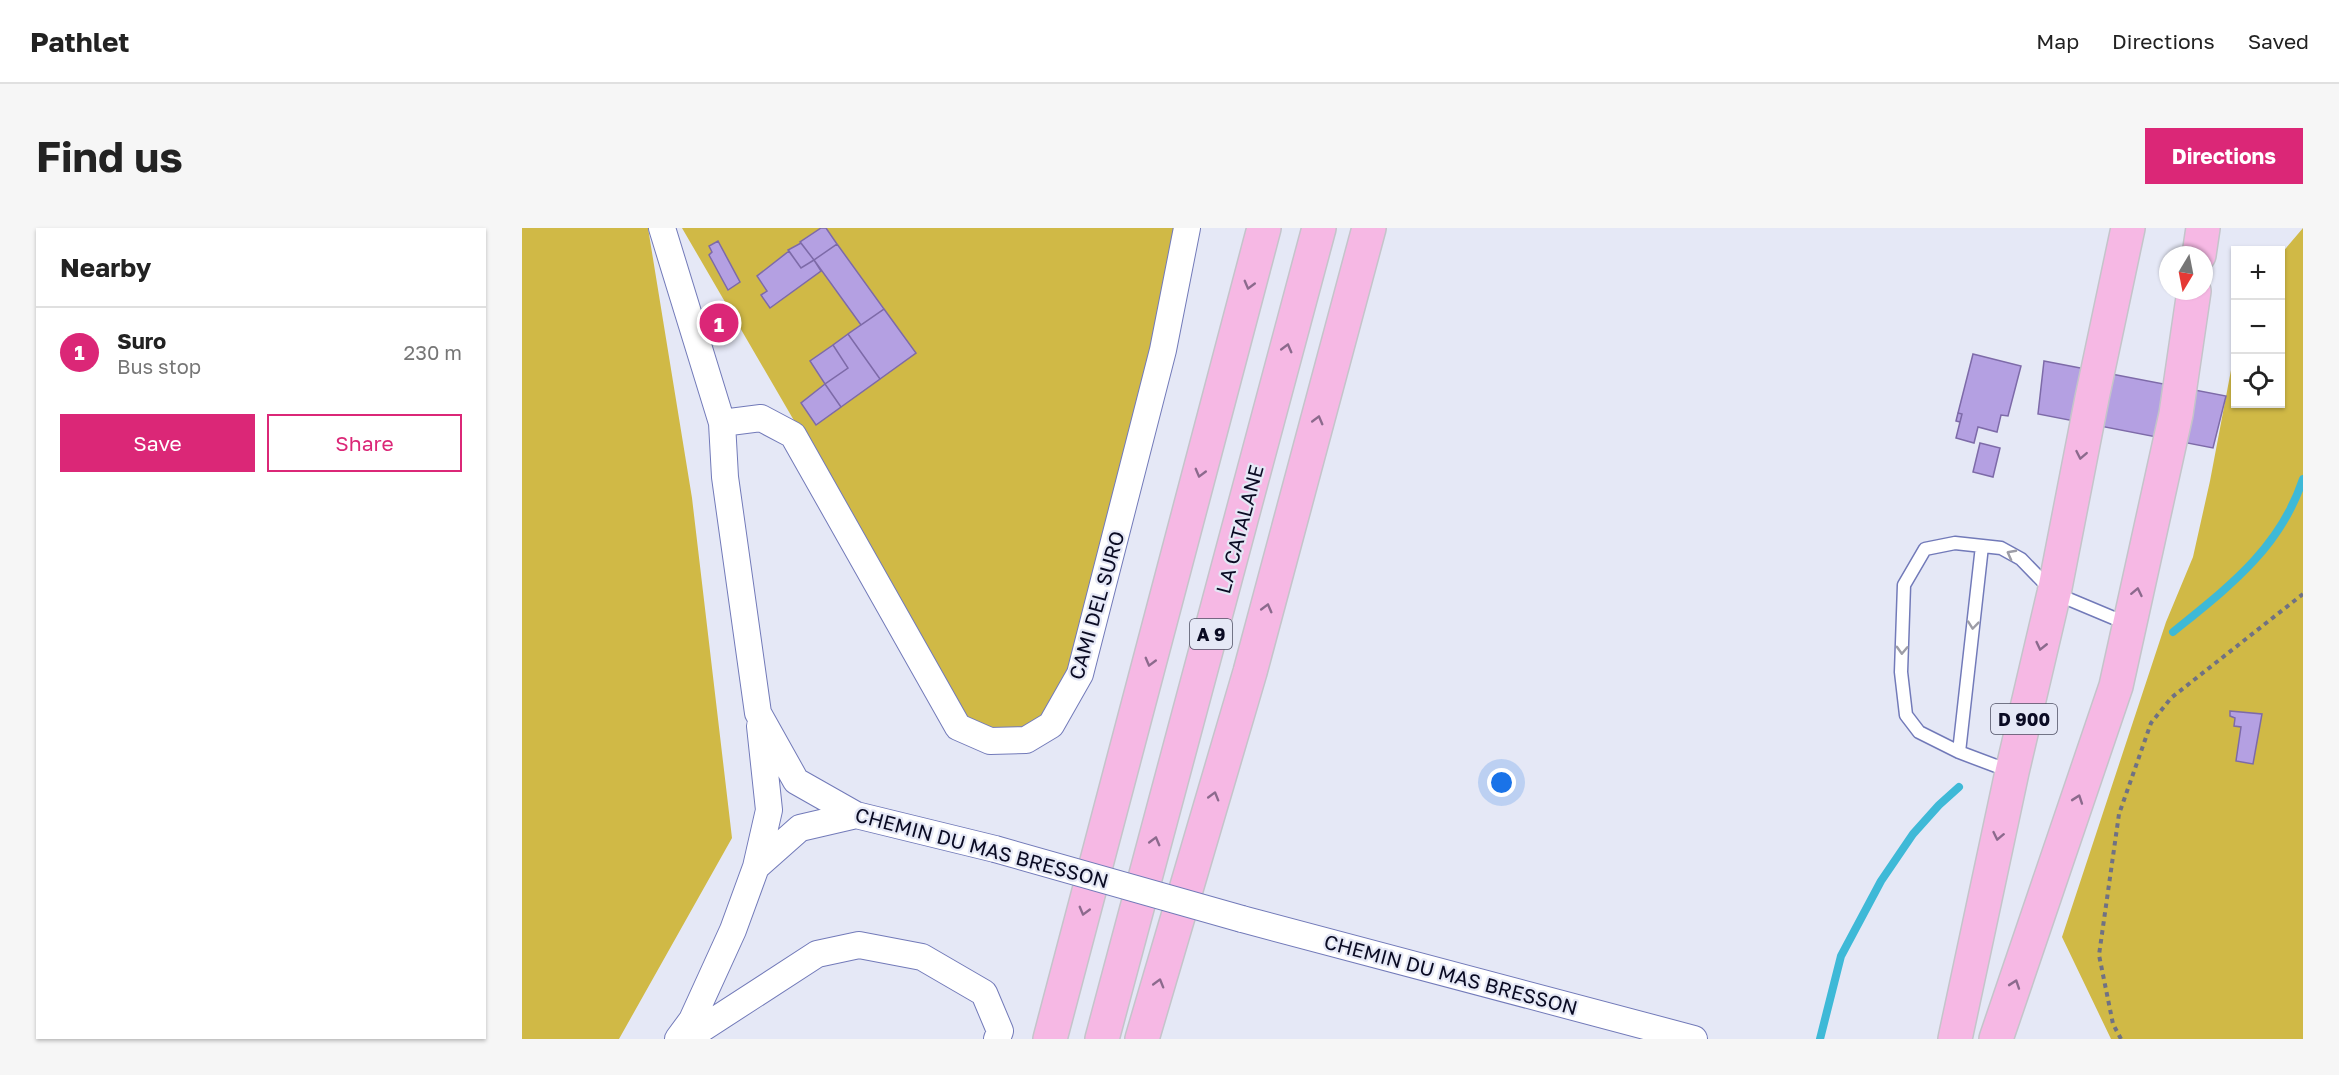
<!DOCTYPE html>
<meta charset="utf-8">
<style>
body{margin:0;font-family:"Golos Text",sans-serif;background:#f6f6f6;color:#222}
.controls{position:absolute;right:18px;top:18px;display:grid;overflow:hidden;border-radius:0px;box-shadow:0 2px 4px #0004}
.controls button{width:54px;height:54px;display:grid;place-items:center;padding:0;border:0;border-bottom:2px solid #e0e0e0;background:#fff;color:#222;font:30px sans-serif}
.compass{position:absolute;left:1637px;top:18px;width:54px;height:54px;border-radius:50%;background:#fff;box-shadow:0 2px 4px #0004;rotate:190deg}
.you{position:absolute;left:980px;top:555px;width:21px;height:21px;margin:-15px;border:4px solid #fff;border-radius:50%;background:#1a73e8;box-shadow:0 0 0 9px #1a73e833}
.badge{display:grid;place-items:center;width:39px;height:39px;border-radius:50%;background:#db2777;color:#fff;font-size:20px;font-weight:700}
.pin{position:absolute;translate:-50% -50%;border:3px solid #fff;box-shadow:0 2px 6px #0006}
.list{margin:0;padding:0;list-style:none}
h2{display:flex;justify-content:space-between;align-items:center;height:78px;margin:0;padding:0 24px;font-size:26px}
h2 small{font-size:20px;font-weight:400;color:#767676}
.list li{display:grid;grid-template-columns:39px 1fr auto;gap:18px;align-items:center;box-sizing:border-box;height:90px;padding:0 24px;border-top:2px solid #e0e0e0}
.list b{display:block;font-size:22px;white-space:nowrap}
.list p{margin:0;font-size:20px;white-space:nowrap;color:#767676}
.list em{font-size:20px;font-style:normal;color:#767676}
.actions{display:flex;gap:12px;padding:18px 24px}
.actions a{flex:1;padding:14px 0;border:2px solid #db2777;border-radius:0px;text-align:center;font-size:21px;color:#db2777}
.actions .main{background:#db2777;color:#fff}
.icon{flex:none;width:33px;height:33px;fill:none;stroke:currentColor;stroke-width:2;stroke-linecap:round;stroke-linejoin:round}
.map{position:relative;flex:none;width:1781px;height:811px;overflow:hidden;border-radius:0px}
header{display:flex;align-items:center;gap:36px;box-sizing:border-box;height:84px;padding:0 30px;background:#fff;border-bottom:2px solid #e0e0e0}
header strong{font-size:28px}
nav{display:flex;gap:33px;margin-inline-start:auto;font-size:21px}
.intro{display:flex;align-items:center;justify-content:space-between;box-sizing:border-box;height:144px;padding:0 36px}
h1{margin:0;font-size:42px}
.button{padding:15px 27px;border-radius:0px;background:#db2777;color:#fff;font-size:21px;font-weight:700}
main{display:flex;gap:36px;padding:0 36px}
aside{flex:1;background:#fff;border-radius:0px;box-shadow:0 2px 4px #0004}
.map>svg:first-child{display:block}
.green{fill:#d0b946}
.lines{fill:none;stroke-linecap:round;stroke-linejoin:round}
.stream{stroke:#3eb9d7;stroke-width:8}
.building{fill:#b4a0e2;stroke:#7d6aa8;stroke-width:1.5}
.service-casing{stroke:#727ab9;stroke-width:15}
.minor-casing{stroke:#727ab9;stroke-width:28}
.motorway-casing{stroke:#c4c4ca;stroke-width:36}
.path{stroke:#6f7184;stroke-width:4;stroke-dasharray:4.5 4.5;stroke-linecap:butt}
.service{stroke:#fff;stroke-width:12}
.minor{stroke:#fff;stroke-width:26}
.motorway{stroke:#f6b8e4;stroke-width:33}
.minor-bridge-casing{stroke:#727ab9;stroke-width:28;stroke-linecap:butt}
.minor-bridge{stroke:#fff;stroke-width:26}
.oneway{stroke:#8c6a8d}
.oneway2{stroke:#9d9da7}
.labels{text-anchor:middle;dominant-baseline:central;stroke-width:4.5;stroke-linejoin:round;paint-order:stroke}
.shield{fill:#e5e8f6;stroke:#4c4d62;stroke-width:1.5}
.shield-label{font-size:18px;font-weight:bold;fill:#0a0b23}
.street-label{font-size:20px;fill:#0a0b23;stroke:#e5e8f6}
</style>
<header>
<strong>Pathlet</strong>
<nav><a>Map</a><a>Directions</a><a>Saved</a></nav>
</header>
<div class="intro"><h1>Find us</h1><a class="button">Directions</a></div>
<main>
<aside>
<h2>Nearby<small></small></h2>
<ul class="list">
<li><span class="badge">1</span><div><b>Suro</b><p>Bus stop</p></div><em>230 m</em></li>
</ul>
<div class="actions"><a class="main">Save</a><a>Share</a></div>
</aside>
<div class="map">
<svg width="1781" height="811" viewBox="0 0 1781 811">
<rect width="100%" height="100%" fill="#e5e8f6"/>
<path class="green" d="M0,0h126l44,270 40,340 -113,201h-97z
M160,0h493l-24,119 -82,323 -27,46 -19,12 -31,2 -25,-12z
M1781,0v811h-192l-49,-102 104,-315 27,-65 17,-76 25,-132 1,55h44l1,-150z"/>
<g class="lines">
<path class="stream" d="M1651,404c54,-44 107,-83 130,-153
M1298,811l21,-83 40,-75 32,-47 26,-29 20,-18"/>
</g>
<path class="building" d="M299,0h5l11,16 -23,16 -14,-18z
M196,13l22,41 -12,8 -19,-35 3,-3 -3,-6z
M279,15l13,17 -13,8 -13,-18z
M315,16l47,65 -23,16 -47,-65z
M267,23l12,17 13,-8 7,11 -51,37 -9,-13 6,-4 -10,-15z
M362,81l32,44 -36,26 -32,-45z
M326,106l32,45 -39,28 -16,-23 23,-16 -15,-23z
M311,117l15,23 -23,16 -15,-23z
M1451,126l48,12 -13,50 -7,-1 -4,17 -19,-5 -4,16 -18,-5 6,-24 -4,-1z
M1522,133l182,35 -13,52 -175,-34z
M303,156l16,23 -25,18 -15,-22z
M1436,185l4,1 -2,8 -4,-1z
M1458,215l20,5 -7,29 -20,-5z
M1708,483l32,3 -9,50 -17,-3 5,-34 -7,-1 1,-8 -5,-2z"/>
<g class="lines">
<g class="service-casing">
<path id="service" d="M1437,524l23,-206
M1490,544l-53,-20 -40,-20 -13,-17 -5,-43 3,-87 21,-36 30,-6 46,5 20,11 33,34 74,31"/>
</g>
<g class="minor-casing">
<path id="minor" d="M140,0l60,195 3,54 33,236 38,68 60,34 139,34
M200,195l39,-5 32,17 165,292 32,14 36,-1 25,-15 29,-51 83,-324 24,-122
M234,639l44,-39 56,-13
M720,691l452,120
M156,811l14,-19 41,-90 23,-63 13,-57 -9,-84
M164,811l131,-85 42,-9 63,12 62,36 16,38 -3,8"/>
</g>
<g class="motorway-casing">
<path id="motorway" d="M1677,27l4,-27
M528,811l214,-811
M580,811l217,-811
M620,811l108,-367 119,-444
M1433,811l57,-267 42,-179 38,-195 36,-170
M1474,811l120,-353 60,-272 18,-123"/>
</g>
<path class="path" d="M1599,811l-8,-15 -14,-69 20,-141 32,-91 20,-25 132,-104"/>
<use href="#service" class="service"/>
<use href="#minor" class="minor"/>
<use href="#motorway" class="motorway"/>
<g class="minor-bridge-casing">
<path id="minor-bridge" d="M473,621l247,70"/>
</g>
<use href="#minor-bridge" class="minor-bridge"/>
</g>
<defs><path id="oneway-chevron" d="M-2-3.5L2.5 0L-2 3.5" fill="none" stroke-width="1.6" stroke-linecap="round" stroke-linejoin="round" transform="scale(1.5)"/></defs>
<g class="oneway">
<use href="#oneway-chevron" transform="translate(727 57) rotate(105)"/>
<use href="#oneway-chevron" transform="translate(765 120) rotate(-75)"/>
<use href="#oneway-chevron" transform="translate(796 192) rotate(-75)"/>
<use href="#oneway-chevron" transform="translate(1559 227) rotate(101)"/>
<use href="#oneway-chevron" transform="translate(678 245) rotate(105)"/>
<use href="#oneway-chevron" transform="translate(1615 364) rotate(-78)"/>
<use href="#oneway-chevron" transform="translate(745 380) rotate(-75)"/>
<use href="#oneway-chevron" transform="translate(1519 418) rotate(103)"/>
<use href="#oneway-chevron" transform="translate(628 434) rotate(105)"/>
<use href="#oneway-chevron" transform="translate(692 568) rotate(-74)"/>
<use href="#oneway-chevron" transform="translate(1556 571) rotate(-71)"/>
<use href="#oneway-chevron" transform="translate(1476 608) rotate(102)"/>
<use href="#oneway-chevron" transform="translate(633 613) rotate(-75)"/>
<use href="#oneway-chevron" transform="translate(562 683) rotate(105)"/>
<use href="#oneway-chevron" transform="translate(637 755) rotate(-74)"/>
<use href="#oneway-chevron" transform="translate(1493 756) rotate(-71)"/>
</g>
<g class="oneway2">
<use href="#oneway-chevron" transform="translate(1489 326) rotate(-152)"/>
<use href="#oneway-chevron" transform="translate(1451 397) rotate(96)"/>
<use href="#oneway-chevron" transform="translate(1380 422) rotate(92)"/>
</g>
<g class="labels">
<g class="shield">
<rect x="668" y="391" width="42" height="30" rx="4.5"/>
<rect x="1469" y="476" width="66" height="30" rx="4.5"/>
</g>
<g class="shield-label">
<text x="689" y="406">A 9</text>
<text x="1502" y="491">D 900</text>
</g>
<g class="street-label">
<text transform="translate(717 301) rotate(-75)">LA CATALANE</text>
<text transform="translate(574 377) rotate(-74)">CAMI DEL SURO</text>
<text transform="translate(460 619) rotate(15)">CHEMIN DU MAS BRESSON</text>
<text transform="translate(929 746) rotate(15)">CHEMIN DU MAS BRESSON</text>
</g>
</g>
</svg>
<div class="controls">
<button>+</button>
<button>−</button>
<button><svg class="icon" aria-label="locate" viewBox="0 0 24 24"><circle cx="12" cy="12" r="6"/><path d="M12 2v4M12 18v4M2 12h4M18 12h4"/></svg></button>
</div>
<svg class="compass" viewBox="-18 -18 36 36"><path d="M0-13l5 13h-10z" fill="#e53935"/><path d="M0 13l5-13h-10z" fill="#767676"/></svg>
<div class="you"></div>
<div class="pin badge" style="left:197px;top:95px">1</div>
</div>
</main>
